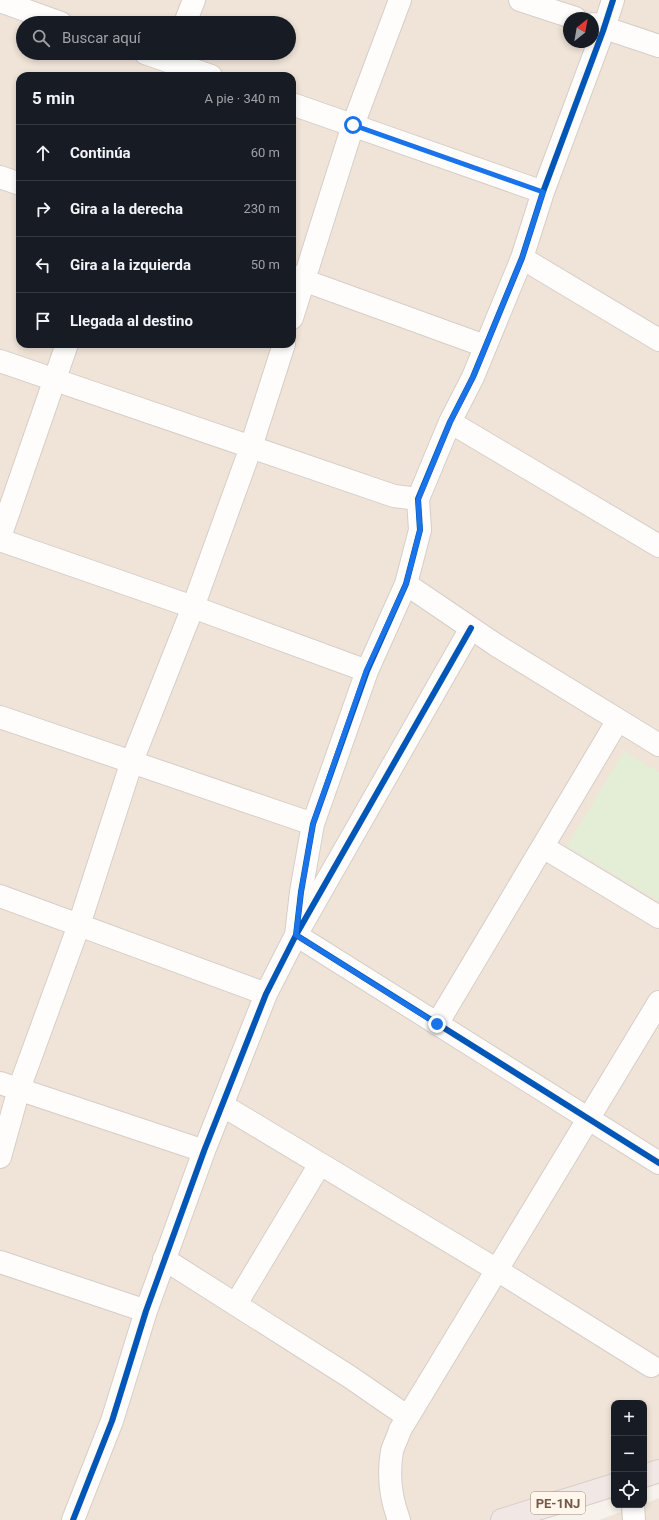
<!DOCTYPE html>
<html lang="es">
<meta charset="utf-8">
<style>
body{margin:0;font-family:Roboto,sans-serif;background:#242831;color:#f1f3f6}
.controls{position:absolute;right:12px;bottom:12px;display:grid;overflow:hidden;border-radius:8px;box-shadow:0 2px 6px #0003}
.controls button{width:36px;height:36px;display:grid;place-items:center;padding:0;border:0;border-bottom:1px solid #363941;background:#171b24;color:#f1f3f6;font:20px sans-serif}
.compass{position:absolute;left:563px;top:12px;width:36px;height:36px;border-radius:50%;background:#171b24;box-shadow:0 2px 6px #0003;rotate:31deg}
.stop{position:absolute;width:12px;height:12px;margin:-9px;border:3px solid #1a73e8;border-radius:50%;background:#fff}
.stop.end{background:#1a73e8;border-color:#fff;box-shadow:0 1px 4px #0008}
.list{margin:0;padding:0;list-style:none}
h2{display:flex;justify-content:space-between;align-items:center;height:52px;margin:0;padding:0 16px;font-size:17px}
h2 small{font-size:13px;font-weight:400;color:#9ea1a6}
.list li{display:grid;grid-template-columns:26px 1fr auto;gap:12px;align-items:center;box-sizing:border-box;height:56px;padding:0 16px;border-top:1px solid #363941}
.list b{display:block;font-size:15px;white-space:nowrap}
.list em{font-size:13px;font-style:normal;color:#9ea1a6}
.icon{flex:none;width:22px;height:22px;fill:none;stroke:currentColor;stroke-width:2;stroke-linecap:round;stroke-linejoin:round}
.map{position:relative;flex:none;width:659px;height:1520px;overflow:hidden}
.search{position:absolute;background:#171b24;box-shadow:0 2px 6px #0003;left:16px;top:16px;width:280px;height:44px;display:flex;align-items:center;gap:10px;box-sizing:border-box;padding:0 14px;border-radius:22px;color:#9ea1a6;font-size:15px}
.panel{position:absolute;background:#171b24;box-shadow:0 2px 6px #0003;left:16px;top:72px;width:280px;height:276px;border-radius:12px}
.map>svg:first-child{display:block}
.residential{fill:#f0e4d8;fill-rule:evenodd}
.green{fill:#e4eed6}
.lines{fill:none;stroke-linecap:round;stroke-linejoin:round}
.minor-casing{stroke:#d6cec8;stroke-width:24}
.highway-casing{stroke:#d8cfc9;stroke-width:24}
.minor{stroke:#fefdfc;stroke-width:22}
.highway{stroke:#f1e8e5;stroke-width:22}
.cycleway-casing{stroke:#fff7ec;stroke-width:8}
.cycleway{stroke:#0057b8;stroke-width:6}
.route{stroke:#1a73e8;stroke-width:5}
.labels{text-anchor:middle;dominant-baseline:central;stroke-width:4;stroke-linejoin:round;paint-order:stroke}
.shield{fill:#fff7ec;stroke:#9f887b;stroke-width:1}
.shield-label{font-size:13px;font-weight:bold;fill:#76584a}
</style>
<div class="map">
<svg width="659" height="1520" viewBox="0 0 659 1520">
<rect width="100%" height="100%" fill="#f7f2eb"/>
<path class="residential" d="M0,0h659v1471l-15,5v-73h-30v82l-112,35h-502zM569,18h24v24h-24zM23,23h266v30h-266zM20,76h272v268h-272z
M659,1498v22h-60l41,-15h4v-1z"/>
<path class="green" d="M624,751l35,21v129l-92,-55z"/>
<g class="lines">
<g class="minor-casing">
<path id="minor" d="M520,0l55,18
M613,0l-10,31 -60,161 -21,66 -49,119 -23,45 -32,77 2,31 -14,54 -39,87 -54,153 -12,68 -5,43 363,228
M0,1l61,22
M185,23l9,-23
M593,24l66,22
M145,53l66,23
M292,104l251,88
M0,177l20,7
M522,258l137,82
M292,276l193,70
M292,318l61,-193 47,-125
M0,361l394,135 24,3
M450,422l209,124
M0,537l67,-193
M0,540l193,67 174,64
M406,584l90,61 163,100
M0,717l313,107
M543,847l116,70
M0,896l266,98
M437,1024l181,-304
M0,1083l204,68
M222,1105l275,165 154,96
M0,1157l19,-68 60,-164 53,-164 61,-154 58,-160 33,-103
M164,1259l186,118 58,40
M0,1262l146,49
M236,1304l84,-140
M633,1505l1,15
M73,1520l39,-99 34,-110 58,-160 62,-157 30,-59 175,-307
M399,1520c-8,-21 -11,-46 -7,-69 2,-7 6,-14 8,-21l259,-428"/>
</g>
<g class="highway-casing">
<path id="highway" d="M644,1476l15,-5
M502,1520l112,-35"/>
</g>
<use href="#minor" class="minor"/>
<use href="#highway" class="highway"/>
<g class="cycleway-casing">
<path id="cycleway" d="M613,0l-10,31 -60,161 -21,66 -49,119 -23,45 -32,77 2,31 -14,54 -39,87 -54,153 -12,68 -5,43 363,228
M73,1520l39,-99 34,-110 58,-160 62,-157 30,-59 175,-307"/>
</g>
<use href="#cycleway" class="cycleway"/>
</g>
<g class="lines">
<path class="route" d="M353,125l190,67 -21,66 -49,119 -23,45 -32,78 2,30 -14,54 -40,87 -53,153 -12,68 -5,43 141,89"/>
</g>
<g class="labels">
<rect class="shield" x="531" y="1492" width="54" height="22" rx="3"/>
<g class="shield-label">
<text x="558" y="1503">PE-1NJ</text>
</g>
</g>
</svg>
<div class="controls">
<button>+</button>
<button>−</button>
<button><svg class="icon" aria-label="locate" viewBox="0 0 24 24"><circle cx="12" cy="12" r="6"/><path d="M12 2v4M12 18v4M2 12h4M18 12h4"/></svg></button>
</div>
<svg class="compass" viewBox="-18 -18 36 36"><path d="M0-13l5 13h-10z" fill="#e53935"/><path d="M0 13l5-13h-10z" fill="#9ea1a6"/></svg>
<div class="stop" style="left:353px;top:125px"></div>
<div class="stop end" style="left:437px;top:1024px"></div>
<div class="search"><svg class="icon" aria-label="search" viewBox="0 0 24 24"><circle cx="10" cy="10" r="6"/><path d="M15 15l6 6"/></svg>Buscar aquí</div>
<section class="panel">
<h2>5 min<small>A pie · 340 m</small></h2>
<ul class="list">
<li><svg class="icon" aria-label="ahead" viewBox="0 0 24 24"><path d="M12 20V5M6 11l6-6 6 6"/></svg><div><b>Continúa</b></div><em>60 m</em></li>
<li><svg class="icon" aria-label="right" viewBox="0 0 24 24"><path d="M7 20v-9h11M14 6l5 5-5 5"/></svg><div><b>Gira a la derecha</b></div><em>230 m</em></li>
<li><svg class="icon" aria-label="left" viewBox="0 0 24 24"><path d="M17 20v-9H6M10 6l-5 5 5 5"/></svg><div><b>Gira a la izquierda</b></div><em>50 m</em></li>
<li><svg class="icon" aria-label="arrive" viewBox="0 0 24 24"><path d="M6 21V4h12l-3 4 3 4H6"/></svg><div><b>Llegada al destino</b></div></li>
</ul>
</section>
</div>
